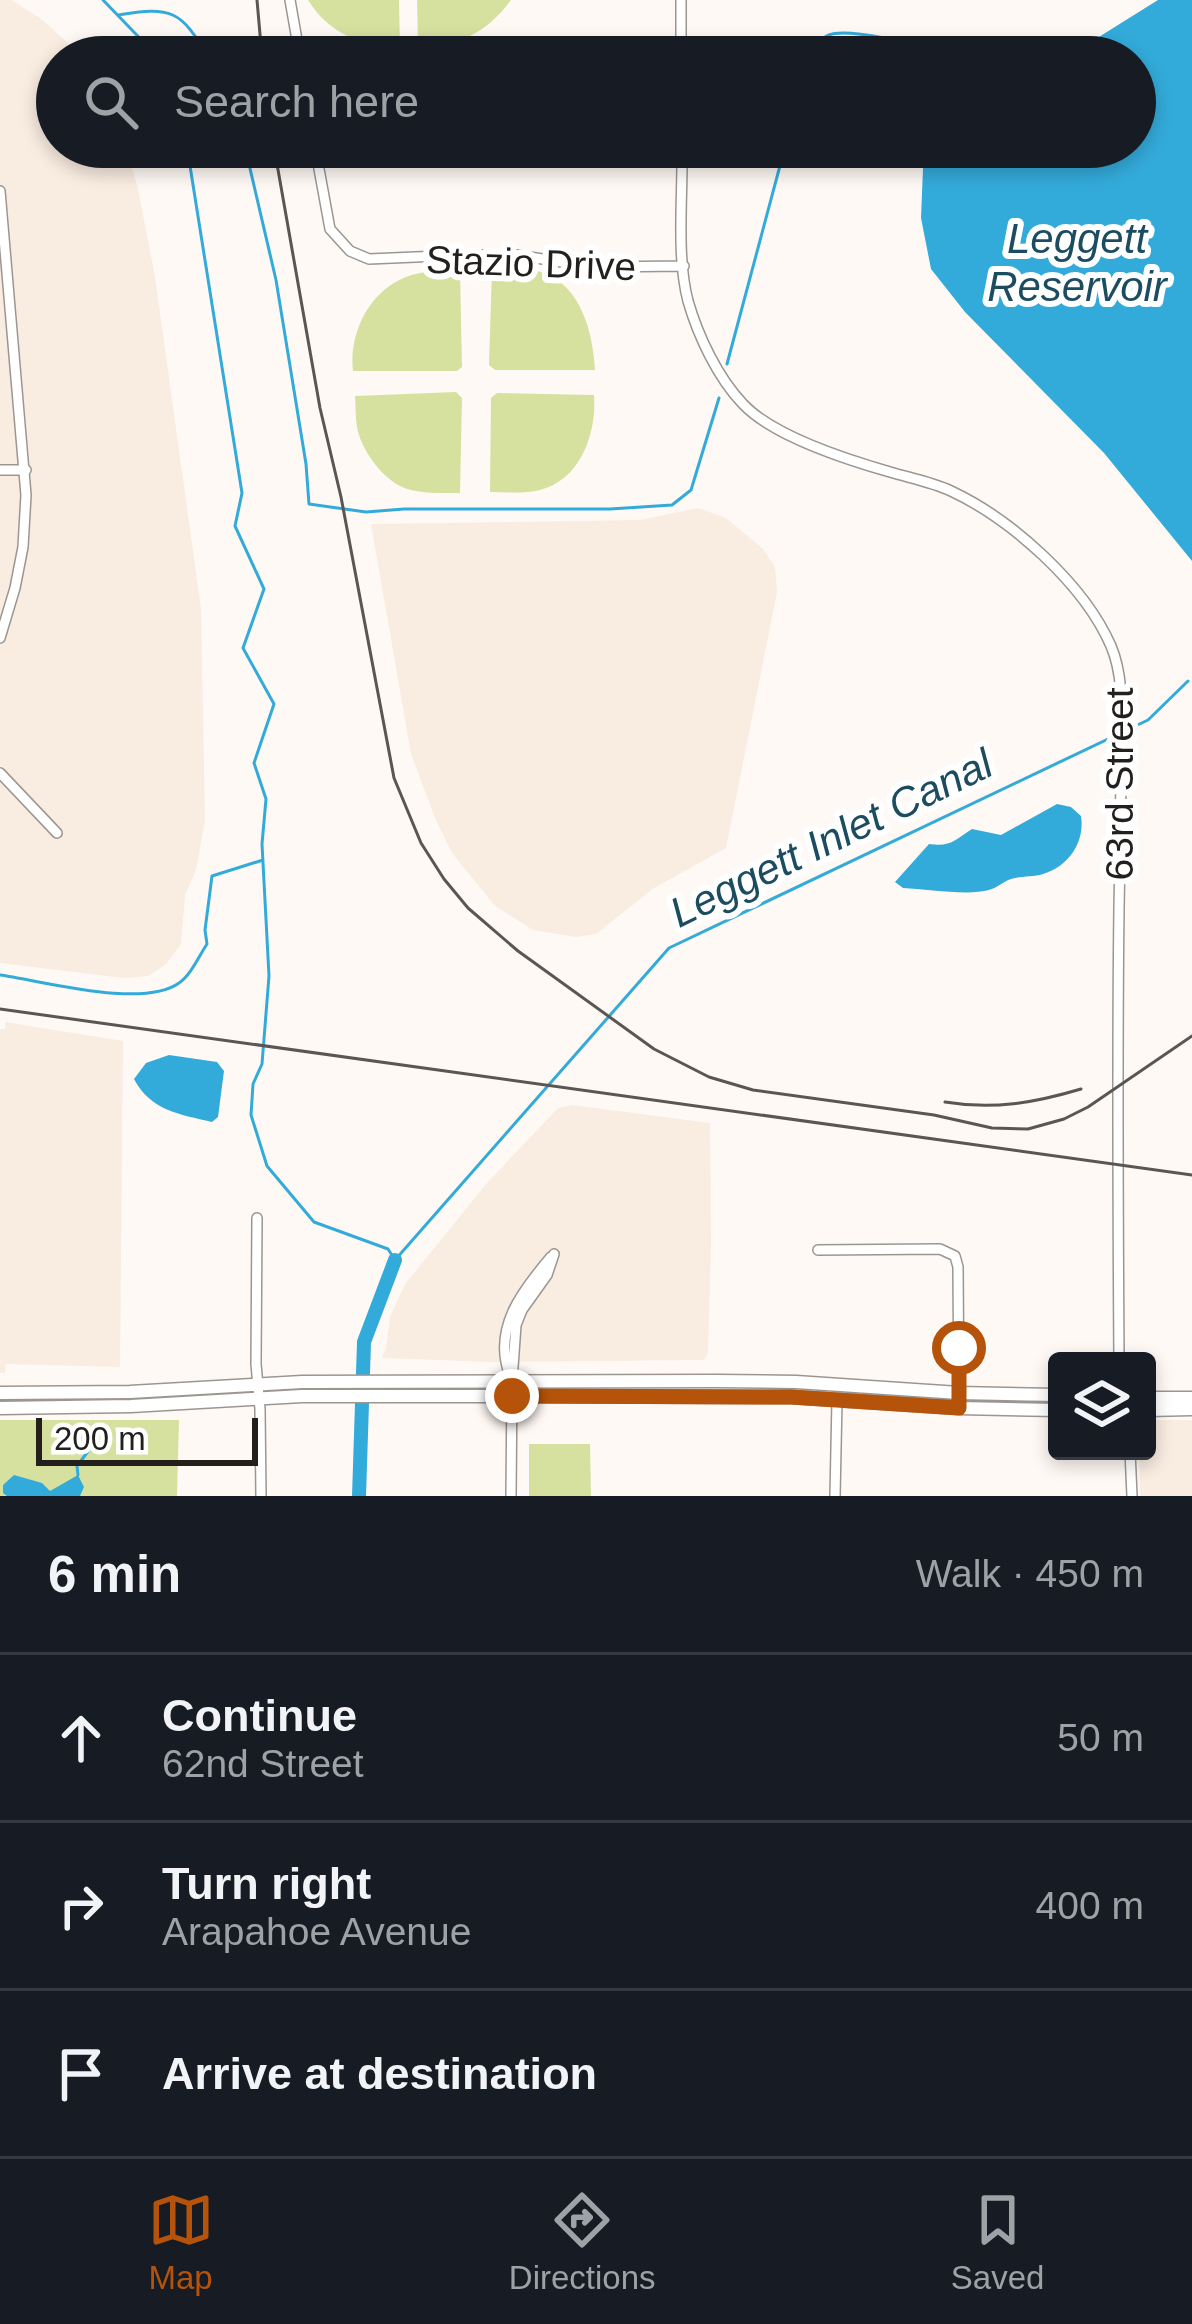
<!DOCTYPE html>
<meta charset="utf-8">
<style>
body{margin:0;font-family:Arial,sans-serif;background:#242831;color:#f1f3f6}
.controls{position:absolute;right:36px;bottom:36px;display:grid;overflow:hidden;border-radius:12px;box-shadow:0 6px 18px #0003}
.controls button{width:108px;height:108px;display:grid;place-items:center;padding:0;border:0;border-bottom:3px solid #363941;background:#171b24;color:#f1f3f6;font:60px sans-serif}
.scale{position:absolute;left:36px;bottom:30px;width:222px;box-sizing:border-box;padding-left:12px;border:6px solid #221f1d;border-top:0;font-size:33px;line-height:42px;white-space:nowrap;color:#221f1d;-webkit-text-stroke:9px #fff;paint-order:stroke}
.stop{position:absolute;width:36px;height:36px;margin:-27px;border:9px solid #b45309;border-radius:50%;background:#fff}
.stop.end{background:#b45309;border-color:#fff;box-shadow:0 3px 12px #0008}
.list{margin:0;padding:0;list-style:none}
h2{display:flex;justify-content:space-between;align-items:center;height:156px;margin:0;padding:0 48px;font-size:51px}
h2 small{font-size:39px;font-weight:400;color:#9ea1a6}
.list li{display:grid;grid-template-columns:78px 1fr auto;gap:36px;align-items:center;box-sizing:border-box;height:168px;padding:0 48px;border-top:3px solid #363941}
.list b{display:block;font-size:45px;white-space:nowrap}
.list p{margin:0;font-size:39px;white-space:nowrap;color:#9ea1a6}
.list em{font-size:39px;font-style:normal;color:#9ea1a6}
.icon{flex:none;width:66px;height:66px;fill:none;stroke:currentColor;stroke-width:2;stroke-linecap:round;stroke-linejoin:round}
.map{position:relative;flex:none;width:1192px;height:1496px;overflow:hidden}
.search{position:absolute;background:#171b24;box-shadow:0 6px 18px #0003;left:36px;right:36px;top:36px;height:132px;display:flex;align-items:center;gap:30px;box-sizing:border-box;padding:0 42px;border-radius:66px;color:#9ea1a6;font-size:45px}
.sheet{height:660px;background:#171b24}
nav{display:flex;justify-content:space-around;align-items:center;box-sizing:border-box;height:168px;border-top:3px solid #363941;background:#171b24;font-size:33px;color:#9ea1a6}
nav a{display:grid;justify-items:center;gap:6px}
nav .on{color:#b45309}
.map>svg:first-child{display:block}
.built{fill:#f9ece1}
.green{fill:#d6e1a0}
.water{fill:#33abda}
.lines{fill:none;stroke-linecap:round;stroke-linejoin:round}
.stream{stroke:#33abda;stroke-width:3}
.river{stroke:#33abda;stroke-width:14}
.minor-casing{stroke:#9c9691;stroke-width:12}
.major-casing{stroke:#9c9691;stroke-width:15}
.minor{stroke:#fff;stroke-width:9}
.major{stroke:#fff;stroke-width:12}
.rail{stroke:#5a5653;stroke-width:3}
.route{stroke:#b45309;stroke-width:15}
.labels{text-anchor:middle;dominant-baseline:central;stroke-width:12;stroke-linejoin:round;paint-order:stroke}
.street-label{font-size:39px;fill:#221f1d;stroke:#fff}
.water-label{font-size:42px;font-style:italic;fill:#1c4c60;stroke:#fff}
</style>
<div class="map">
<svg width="1192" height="1496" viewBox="0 0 1192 1496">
<rect width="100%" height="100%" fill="#fff9f5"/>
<path class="built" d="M0,0h11l29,18 44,39h-27v90h69l12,42 17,88 46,332 4,211 -9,50 -11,25 -4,49 -15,20 -18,12 -25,2 -123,-15z
M698,508l28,10 37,31 12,18 2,25 -51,256 -72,40 -58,46 -20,3 -43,-7 -38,-24 -43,-53 -17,-35 -24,-64 -40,-230 269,-4z
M5,1022l118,19 -3,326 -114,-3 -1,9h-5v-344h5z
M572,1105l138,18 1,121 -3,109 -4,7 -210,2 -112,-4 4,-10 4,-31 15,-33 82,-101 71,-75z
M1147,1420h45v76h-52l-1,-45h8z"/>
<path class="green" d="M308,0h91l1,49c-38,-3 -71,-15 -92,-49z
M417,0h94c-24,33 -53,47 -93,47z
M492,268c16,0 34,-1 49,4 41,13 52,62 54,98h-100l-6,-5z
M460,271l2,96 -5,4h-104c-5,-43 22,-90 67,-98 13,-3 27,-2 40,-2z
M456,392l6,6 -2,95c-16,0 -34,1 -49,-3 -23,-5 -45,-33 -52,-55 -4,-12 -3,-26 -4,-39z
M497,393l97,2c3,37 -13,85 -54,95 -16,4 -34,2 -50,2l1,-94z
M0,1420h179l-2,76h-177z
M529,1444h61l1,52h-62z"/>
<path class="water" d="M1158,0h34v561l-88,-108 -139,-141 -34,-43 -10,-51 2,-50 5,-21h207v-90h-74l9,-2z
M1057,804l14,3 10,9c4,26 -12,50 -38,58 -9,3 -19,2 -28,4 -11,2 -16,9 -26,12 -21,6 -62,-1 -86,-2l-8,-6 34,-38c22,3 26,-4 43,-15l29,6z
M169,1055l48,7 7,9 -6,46 -6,5c-33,-8 -61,-11 -78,-43l12,-16z
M14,1475l28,8 8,8 28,-16 6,12 -4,9h-73l-4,-3v-8z"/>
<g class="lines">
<path class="stream" d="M103,0l55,57
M118,15c53,-9 63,-5 90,42
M812,57c4,-9 7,-18 17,-22 22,-9 113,16 139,22
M187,147l55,346 -7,33 29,63 -21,59 31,56 -20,59 12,36 -4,45 7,132 -7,88 -9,20 -2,31 16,51 47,56 74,27 7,11 274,-312 479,-228 40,-39
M245,147l31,133 30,184 3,40 57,8 38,-3h206l62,-4 19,-15 28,-92
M727,364l58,-217
M0,975c43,6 143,34 179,8 12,-8 20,-27 28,-39l-2,-14 7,-54 51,-16
M78,1475l-1,-9 12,-16 2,-18"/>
<path class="river" d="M359,1496l5,-154 31,-82"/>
<g class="minor-casing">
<path id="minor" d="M290,0l10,57
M681,0v57
M315,147l15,82 20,22 19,8 93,-4h55l77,12 90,-1
M682,147c1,48 -6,108 6,154 10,35 30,77 55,103 30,32 105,56 147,68 20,6 42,10 61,19 60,28 133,93 160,155 14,33 10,73 10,107 0,52 -1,103 -2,155 -2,151 -1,302 0,453
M0,191l26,304 -3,52 -8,41 -15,50
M0,470h26
M0,773l57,60
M257,1218l-1,146 4,45 1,87
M818,1250l122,-1 15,7 3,11 1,141
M510,1376c-18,-47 12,-85 41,-119
M1130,1451l2,45
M511,1496l1,-115 4,-56 6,-15 25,-35 7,-21
M835,1496l2,-96"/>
</g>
<g class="major-casing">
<path id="major" d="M0,1393l130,-1 172,-10 415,-1 79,1 163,11 98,2
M1147,1398h45
M0,1408l131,-2 171,-10h224l265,1 168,11 98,2
M1147,1410l45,-1"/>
</g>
<use href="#minor" class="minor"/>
<use href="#major" class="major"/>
<path class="rail" d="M257,0l5,57
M274,147l46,261 21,89 53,281 27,65 23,36 24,29 50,43 136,98 55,28 44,13 181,25 58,13 36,1 36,-10 24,-12 104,-71
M0,1009l1192,166
M945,1102c48,8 89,1 136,-13"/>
</g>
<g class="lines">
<path class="route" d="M512,1396l279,1 168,11v-60"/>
</g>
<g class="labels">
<g class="street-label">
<text transform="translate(531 263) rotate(2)">Stazio Drive</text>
<text transform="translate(1119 784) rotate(-90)">63rd Street</text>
</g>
<g class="water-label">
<text x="1077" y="238">Leggett<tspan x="1077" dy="48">Reservoir</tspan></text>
<text transform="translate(831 838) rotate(-26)">Leggett Inlet Canal</text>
</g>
</g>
</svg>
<div class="controls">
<button><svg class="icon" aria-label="layers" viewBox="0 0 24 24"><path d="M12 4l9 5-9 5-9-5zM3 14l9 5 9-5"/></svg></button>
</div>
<div class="scale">200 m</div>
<div class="stop" style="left:959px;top:1348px"></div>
<div class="stop end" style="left:512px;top:1396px"></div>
<div class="search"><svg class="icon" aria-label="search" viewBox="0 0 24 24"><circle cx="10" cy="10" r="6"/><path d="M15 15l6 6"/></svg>Search here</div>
</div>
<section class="sheet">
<h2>6 min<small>Walk · 450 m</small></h2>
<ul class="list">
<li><svg class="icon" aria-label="ahead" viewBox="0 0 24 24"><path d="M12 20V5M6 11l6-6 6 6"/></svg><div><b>Continue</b><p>62nd Street</p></div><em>50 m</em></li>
<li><svg class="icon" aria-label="right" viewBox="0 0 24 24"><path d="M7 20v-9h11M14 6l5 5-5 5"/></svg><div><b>Turn right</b><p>Arapahoe Avenue</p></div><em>400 m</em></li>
<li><svg class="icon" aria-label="arrive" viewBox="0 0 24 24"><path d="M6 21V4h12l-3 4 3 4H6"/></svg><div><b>Arrive at destination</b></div></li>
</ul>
</section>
<nav>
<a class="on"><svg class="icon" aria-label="map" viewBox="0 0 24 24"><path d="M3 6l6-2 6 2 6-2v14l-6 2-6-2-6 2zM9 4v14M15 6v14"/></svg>Map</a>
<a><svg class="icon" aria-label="directions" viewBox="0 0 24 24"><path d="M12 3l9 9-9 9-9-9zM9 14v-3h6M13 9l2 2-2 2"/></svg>Directions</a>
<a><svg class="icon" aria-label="saved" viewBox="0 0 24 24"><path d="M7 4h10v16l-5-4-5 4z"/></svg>Saved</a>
</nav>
